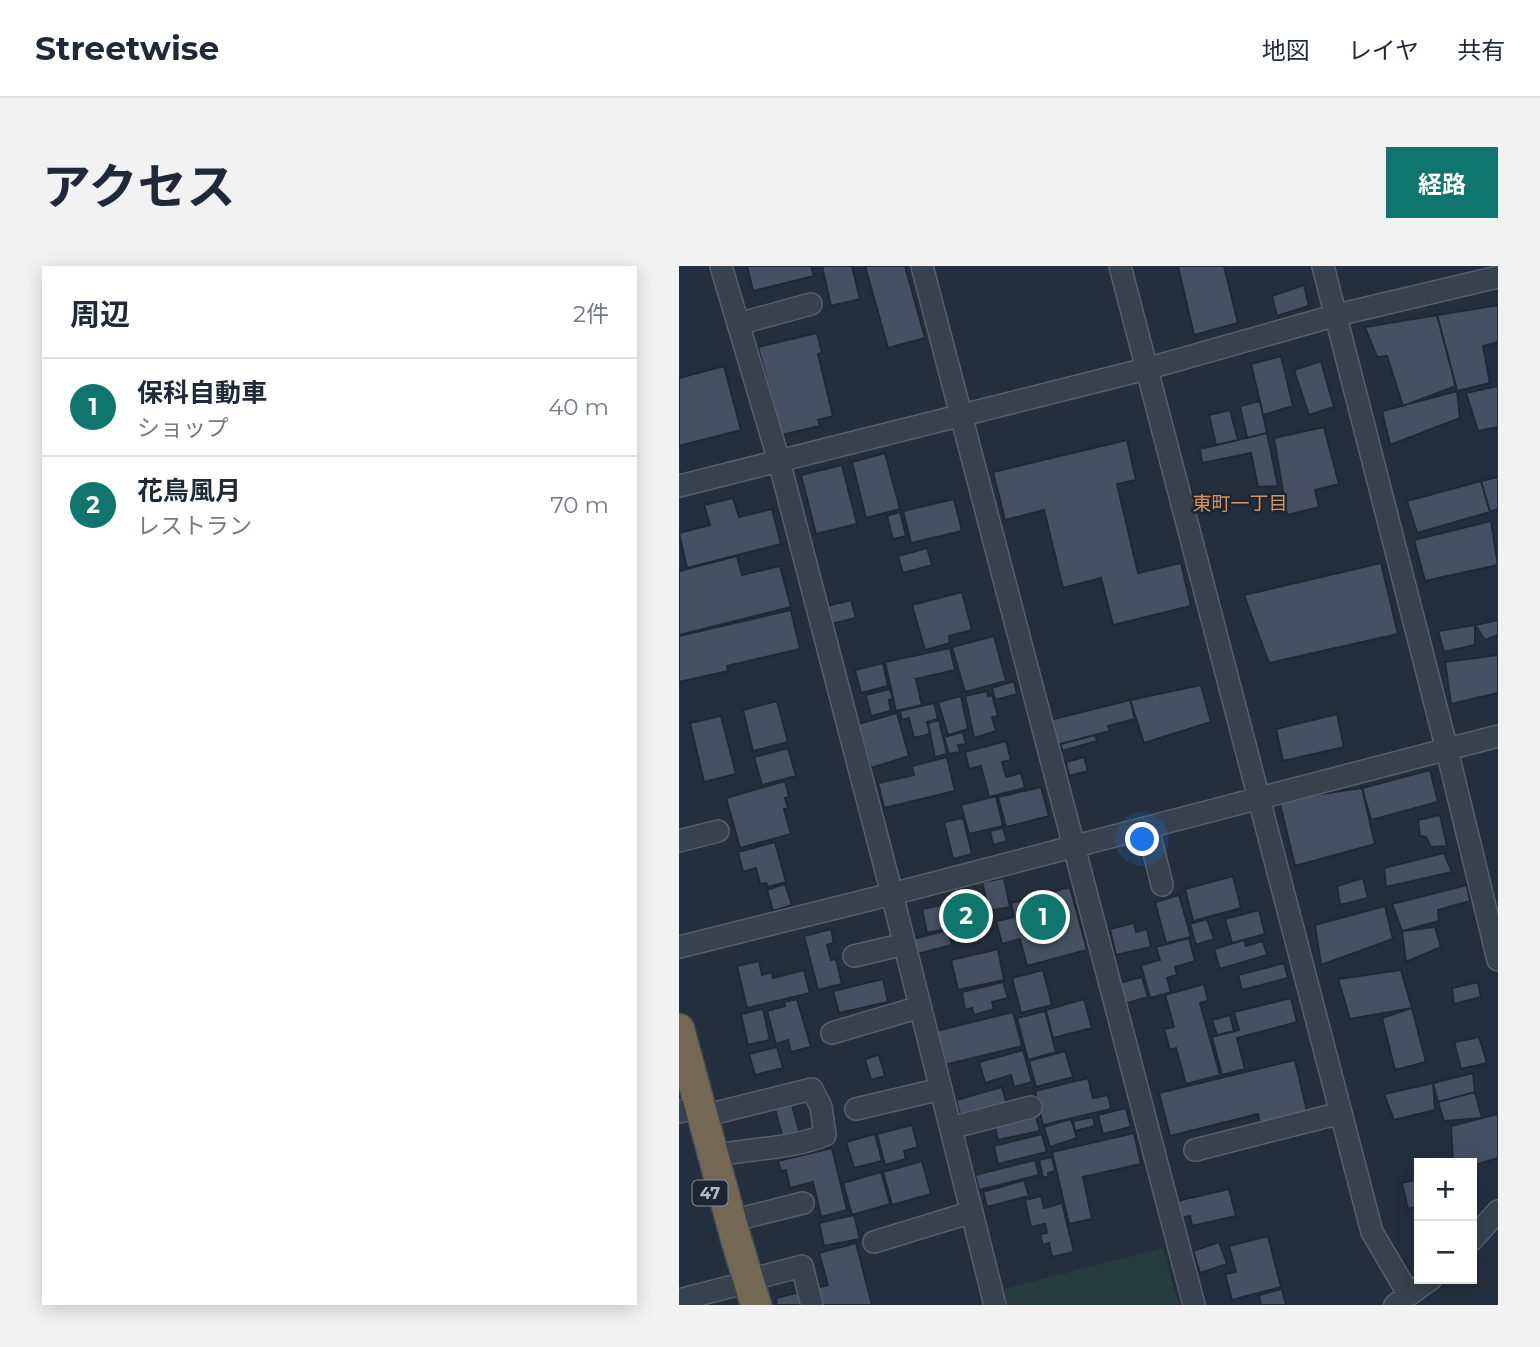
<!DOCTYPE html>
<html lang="ja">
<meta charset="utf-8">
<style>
body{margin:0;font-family:Montserrat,"Noto Sans JP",sans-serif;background:#f2f2f3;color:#1f2937}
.controls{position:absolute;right:21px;bottom:21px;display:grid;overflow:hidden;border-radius:0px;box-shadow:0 4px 18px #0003}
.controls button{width:63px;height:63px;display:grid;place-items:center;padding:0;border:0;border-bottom:2px solid #e0e1e3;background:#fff;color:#1f2937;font:35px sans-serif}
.you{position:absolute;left:464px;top:574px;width:24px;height:24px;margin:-18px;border:5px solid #fff;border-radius:50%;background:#1a73e8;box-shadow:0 0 0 10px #1a73e833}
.badge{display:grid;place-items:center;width:46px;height:46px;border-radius:50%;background:#0f766e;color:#fff;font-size:23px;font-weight:700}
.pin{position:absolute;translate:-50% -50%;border:4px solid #fff;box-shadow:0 2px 7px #0006}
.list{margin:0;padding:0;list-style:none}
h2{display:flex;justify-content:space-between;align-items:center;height:91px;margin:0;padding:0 28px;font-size:30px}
h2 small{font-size:23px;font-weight:400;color:#747a83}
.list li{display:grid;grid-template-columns:46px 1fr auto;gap:21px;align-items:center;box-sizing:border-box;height:98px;padding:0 28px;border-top:2px solid #e0e1e3}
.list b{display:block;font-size:26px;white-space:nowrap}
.list p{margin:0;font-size:23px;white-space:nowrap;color:#747a83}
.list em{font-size:23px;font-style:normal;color:#747a83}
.map{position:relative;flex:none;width:819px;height:1039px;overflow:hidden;border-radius:0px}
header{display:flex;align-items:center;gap:42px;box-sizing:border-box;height:98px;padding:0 35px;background:#fff;border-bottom:2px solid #e0e1e3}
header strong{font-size:33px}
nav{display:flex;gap:38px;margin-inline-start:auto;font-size:24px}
.intro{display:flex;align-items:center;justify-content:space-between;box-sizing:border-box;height:168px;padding:0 42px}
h1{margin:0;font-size:49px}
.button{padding:18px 32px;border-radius:0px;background:#0f766e;color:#fff;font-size:24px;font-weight:700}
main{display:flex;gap:42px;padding:0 42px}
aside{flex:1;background:#fff;border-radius:0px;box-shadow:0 4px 18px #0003}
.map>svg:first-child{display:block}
.green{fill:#263c3f}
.building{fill:#455162;stroke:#1f2835;stroke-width:2}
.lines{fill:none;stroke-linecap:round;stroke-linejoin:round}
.minor-casing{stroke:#565f6c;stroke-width:24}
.highway-casing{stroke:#434c59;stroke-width:33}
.minor{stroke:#38414e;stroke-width:21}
.highway{stroke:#746855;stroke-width:30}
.labels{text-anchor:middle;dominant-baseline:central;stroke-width:5;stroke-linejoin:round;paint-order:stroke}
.shield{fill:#1d2633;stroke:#878f9c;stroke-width:2}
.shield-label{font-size:16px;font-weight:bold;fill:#b4bcc9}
.neighbourhood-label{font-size:19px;fill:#d59563;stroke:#1d2633}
</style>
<header>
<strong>Streetwise</strong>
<nav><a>地図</a><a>レイヤ</a><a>共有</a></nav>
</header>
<div class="intro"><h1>アクセス</h1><a class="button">経路</a></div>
<main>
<aside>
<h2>周辺<small>2件</small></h2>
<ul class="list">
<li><span class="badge">1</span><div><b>保科自動車</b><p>ショップ</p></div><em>40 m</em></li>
<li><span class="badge">2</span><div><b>花鳥風月</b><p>レストラン</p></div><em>70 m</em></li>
</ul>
</aside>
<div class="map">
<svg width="819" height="1039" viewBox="0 0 819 1039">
<rect width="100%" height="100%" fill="#242f3e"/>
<path class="green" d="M483,982l17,57h-171l-4,-16z"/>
<path class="building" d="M68,0h64l3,10 -61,15z
M143,0h30l8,33 -29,7z
M186,0h40l20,72 -37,10z
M499,0h46l14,57 -44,12z
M625,19l5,21 -32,10 -5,-20z
M819,39v37l-15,4 7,37 -33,8 -20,-76z
M758,49l19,71 -53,20 -16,-50 -10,1 -12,-30z
M138,67l5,20 -4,1 15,62 -15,4 2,6 -39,9 -23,-88z
M602,90l12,50 -30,9 -12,-51z
M642,95l13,46 -25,8 -15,-45z
M45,100l17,64 -62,16v-68z
M819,120v41l-20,4 -12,-38z
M778,125l3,27 -70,27 -8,-34z
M581,135l7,32 -20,5 -7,-32z
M551,144l8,30 -22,5 -7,-30z
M645,161l15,57 -24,6 4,17 -32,8 -13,-77z
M588,167l11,53 -20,1 -7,-34 -49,10 -2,-14z
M448,174l9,40 -19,4 21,89 43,-10 10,43 -78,19 -12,-47 -38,10 -19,-78 -39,10 -12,-48z
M206,187l15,56 -34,9 -14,-56z
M163,199l15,59 -41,10 -15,-59z
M819,211v32l-8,3 -9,-31z
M802,215l9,31 -73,21 -10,-32z
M54,232l6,19 33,-8 9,35 -94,24 -8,-35 31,-8 -6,-20z
M275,233l8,32 -51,12 -8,-32z
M221,246l6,24 -13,3 -6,-23z
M812,255l7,44 -73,16 -11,-41z
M248,282l5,17 -29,8 -5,-17z
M58,290l5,19 38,-9 11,41 -112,28v-64z
M702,297l17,71 -129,29 -25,-68z
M283,326l10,38 -23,6 1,7 -25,7 -13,-45z
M172,334l5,18 -25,6 -4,-18z
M112,344l9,39 -73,17 1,5 -49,11v-46z
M819,354v15l-13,5 -10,-15z
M796,359v20l-31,7 -6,-21z
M315,370l12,45 -41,11 -13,-45z
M271,382l5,22 -39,9 6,26 -26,6 -11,-49z
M819,389v38l-47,11 -6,-42z
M204,397l5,23 -27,7 -6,-23z
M335,415l3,13 -22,6 -3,-12z
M522,419l10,37 -67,21 -14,-43z
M211,423l3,10 -4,1 2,11 -20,5 -5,-21z
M308,425l1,5 4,-1 6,21 -6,1 4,14 -22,7 -9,-42z
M282,430l7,33 -20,6 -10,-33z
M451,434l5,19 -27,7 2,5 -54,14 -6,-25z
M98,435l11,41 -35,9 -10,-41z
M255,437l4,16 -11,3 3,12 -16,4 -5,-20 -7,2 -2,-9z
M218,447l12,43 -38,12 -13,-44z
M658,448l7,33 -61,14 -7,-32z
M42,450l15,58 -32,8 -14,-59z
M260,454l8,34 -12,3 -7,-34z
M284,466l3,12 -8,1 2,7 -11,2 -5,-17z
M416,469l2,6 -35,10 -1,-7z
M327,475l5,19 -9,2 4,15 15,-4 4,15 -36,9 -8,-31 -12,3 -4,-17z
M109,482l8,28 -34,9 -8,-28z
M268,491l8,34 -71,17 -6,-25 36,-8 -2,-9z
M405,491l4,14 -19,5 -3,-14z
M751,504l8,32 -67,18 -9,-32z
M106,515l4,16 -4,1 3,10 -4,1 7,25 -51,14 -14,-50z
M362,521l8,29 -43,11 -8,-30z
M683,522l13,56 -80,22 -16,-66z
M317,530l7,30 -34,8 -8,-29z
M761,549l7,31 -16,1 -5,-10 -6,-1 -2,-16z
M284,552l9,36 -19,5 -9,-37z
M324,562l4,13 -14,4 -3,-14z
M96,576l11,40 -18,5 -2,-4 -6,1 -4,-16 -13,4 -5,-20z
M765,587l8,19 -66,15 -2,-19z
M554,610l8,32 -48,13 -8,-32z
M325,612l6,29 -21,4 -7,-29z
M684,612l5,20 -28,7 -3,-19z
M106,618l7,21 -19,6 -6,-21z
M788,619l3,16 -32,9 1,11 -37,10 -10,-27z
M391,621l17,63 -60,16 -7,-27 -18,5 -6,-23 18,-4 -3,-14z
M500,629l12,42 -25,6 -11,-41z
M300,631l8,32 -35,6 -7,-32z
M263,639l4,24 -19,4 -5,-24z
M706,640l8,33 -72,26 -6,-40z
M580,644l6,24 -33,9 -7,-24z
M528,653l7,20 -18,6 -6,-21z
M455,657l2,9 11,-3 4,18 -35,8 -6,-26z
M756,661l6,20 -35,15 -4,-31z
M152,663l3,14 -7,2 4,15 5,-1 6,25 -24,6 -14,-54z
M269,664l4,15 -35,9 -4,-15z
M510,672l6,23 -20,6 2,8 -10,3 4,14 -21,6 -9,-33 19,-5 -4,-13z
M565,674l2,6 17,-5 4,14 -47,14 -6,-20z
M319,683l6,31 -46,10 -7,-30z
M80,695l3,14 10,-3 1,6 31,-8 6,23 -63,15 -10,-42z
M605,697l4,15 -46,12 -4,-15z
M364,704l9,35 -31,8 -9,-35z
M722,704l11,38 -62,11 -12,-40z
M463,711l6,20 -24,7 -5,-21z
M204,713l5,23 -49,11 -6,-22z
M324,716l5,16 -16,4 2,7 -20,6 -2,-7 -7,2 -3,-18z
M799,716l3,15 -27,7 -2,-16z
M525,718l4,17 -8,2 20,72 -34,9 -10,-36 -6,2 -6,-21 10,-2 -9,-32z
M612,732l6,24 -60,16 8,31 -23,6 -10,-38 27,-7 -5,-18z
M118,733l14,48 -20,5 -3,-12 -12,4 -9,-33 18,-5 -1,-4z
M405,733l8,29 -39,10 -7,-28z
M733,742l14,54 -31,8 -13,-52z
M84,743l7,31 -22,5 -7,-31z
M366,745l11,41 -28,8 -11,-42z
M334,746l9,34 -82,20 -8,-34z
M551,749l4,16 -17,4 -5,-15z
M800,771l8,26 -26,6 -7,-27z
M98,781l6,21 -28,7 -6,-21z
M344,784l9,32 -18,5 -3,-12 -26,8 -6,-21z
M386,785l8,26 -37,10 -7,-26z
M200,789l6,21 -14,4 -6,-21z
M616,794l12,51 -47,12 -2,-9 -88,22 -11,-43z
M794,807l2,19 -37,10 -5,-19z
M409,812l5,20 15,-3 3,14 -68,16 -8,-34z
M754,817l2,27 -41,10 -10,-26z
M323,821l5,18 -46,13 -5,-18z
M796,826l7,26 -38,3 -6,-19z
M113,839l12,44 -17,5 -12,-45z
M447,842l5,19 -28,7 -5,-19z
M356,847l5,18 -42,9 -4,-18z
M819,848v44l-26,8v-3h-19l-2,-37z
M414,851l2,9 -20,5 -2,-10z
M392,853l6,19 -27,9 -6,-20z
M233,859l6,22 -14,4 2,8 -21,6 -8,-31z
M455,867l7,31 -58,13 9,42 -23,5 -17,-72z
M196,868l7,27 -28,7 -8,-26z
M363,868l5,18 -49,12 -4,-18z
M153,882l15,62 -26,7 -8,-35 -23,6 -4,-18 -5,1 -3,-10z
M373,891l3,14 -7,2 1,3 -6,2 -4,-18z
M356,894l4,15 -60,15 -4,-15z
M243,895l9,33 -39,11 -9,-33z
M202,906l9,32 -38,11 -9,-32z
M740,913v27l-11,3 -6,-26z
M345,914l5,16 -42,11 -4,-15z
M550,923l7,27 -44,10 -2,-10 -9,2 -4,-17z
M362,930l3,12 18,-5 12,49 -22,5 -3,-14 -6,2 -3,-11 7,-1 -2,-9 -14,3 -6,-27z
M175,949l6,24 -36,7 -5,-23z
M589,970l13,51 -49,13 -7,-26 11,-2 -7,-26z
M540,976l8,22 -27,9 -7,-22z
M177,977l16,62h-95l-1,-7 52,-13 -9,-32z
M603,1023l4,16h-25l-2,-10z"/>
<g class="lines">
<g class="minor-casing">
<path id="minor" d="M42,0l58,195 113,433 103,411
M243,0l272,1039
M441,0l252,966 37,63
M644,0l124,484 51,210
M59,58l73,-20
M0,220l467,-117 191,-54 161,-38
M469,562l14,57
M0,575l39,-10
M0,681l213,-53 606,-158
M175,690l51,-12
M153,767l88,-26
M177,843l85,-20
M0,846l8,-2
M24,850l109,-27 9,18 4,28c-33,14 -75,13 -111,21
M272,862l80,-21
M516,884l146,-37
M52,955l72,-18
M793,974l26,-29
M195,976l98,-30
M70,1014l53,-14 10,39
M0,1034l54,-14
M716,1039l36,-26"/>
</g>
<g class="highway-casing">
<path id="highway" d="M0,763l57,210 20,66"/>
</g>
<use href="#minor" class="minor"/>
<use href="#highway" class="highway"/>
</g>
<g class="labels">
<rect class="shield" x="13.5" y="914.5" width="35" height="25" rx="5"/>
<g class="shield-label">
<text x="31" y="927">47</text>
</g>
<g class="neighbourhood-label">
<text x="561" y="237">東町一丁目</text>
</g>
</g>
</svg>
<div class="controls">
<button>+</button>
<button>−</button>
</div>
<div class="you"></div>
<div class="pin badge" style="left:364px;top:651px">1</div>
<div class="pin badge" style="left:287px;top:650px">2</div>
</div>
</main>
